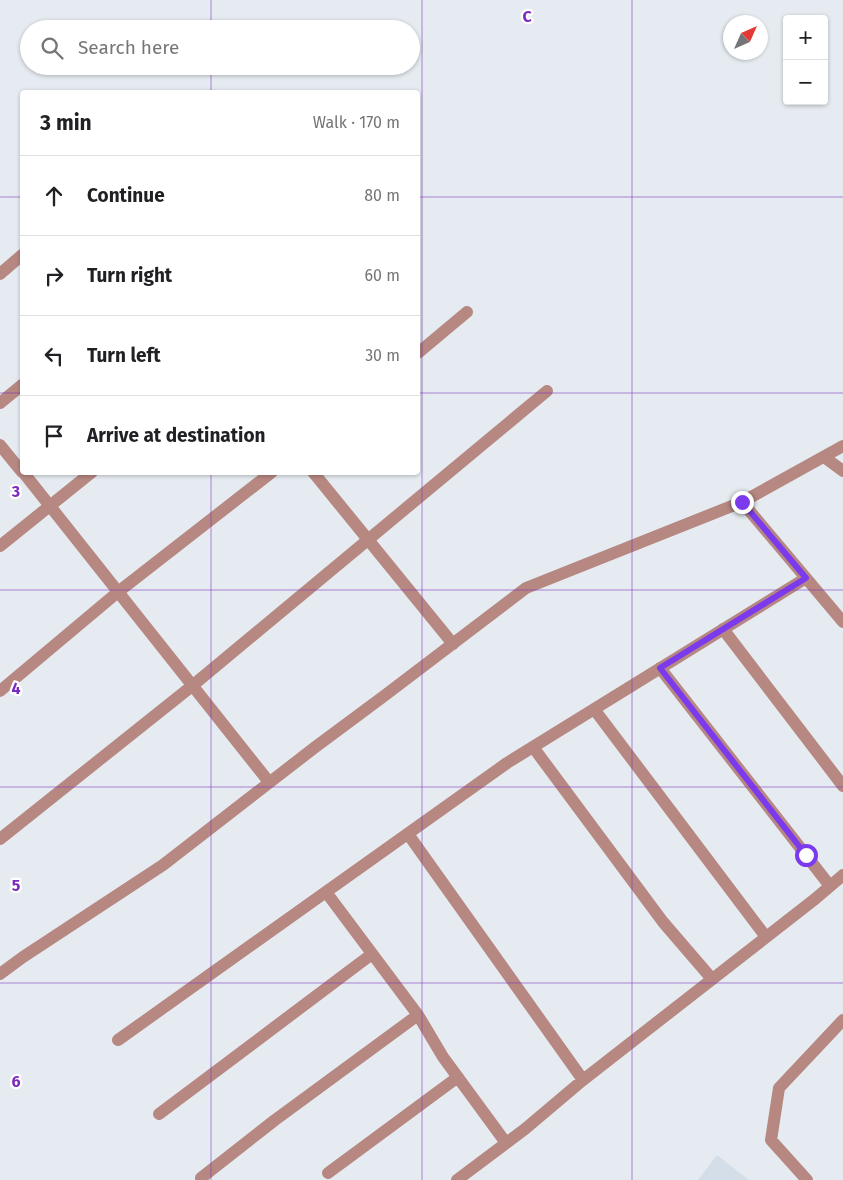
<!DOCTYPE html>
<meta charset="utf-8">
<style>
body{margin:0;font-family:"Fira Sans",sans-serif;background:#f2f2f2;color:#202124}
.controls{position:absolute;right:15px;top:15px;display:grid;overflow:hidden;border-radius:5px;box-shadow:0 1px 4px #0004}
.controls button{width:45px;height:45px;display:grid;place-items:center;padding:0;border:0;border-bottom:1px solid #e0e0e0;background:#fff;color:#202124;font:25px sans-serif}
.compass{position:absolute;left:723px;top:15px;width:45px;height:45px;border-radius:50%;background:#fff;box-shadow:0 1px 4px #0004;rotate:45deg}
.stop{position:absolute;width:15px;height:15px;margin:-11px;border:4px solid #7c3aed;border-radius:50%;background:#fff}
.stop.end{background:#7c3aed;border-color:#fff;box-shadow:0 1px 5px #0008}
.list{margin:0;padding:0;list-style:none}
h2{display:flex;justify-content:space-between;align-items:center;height:65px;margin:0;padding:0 20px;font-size:21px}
h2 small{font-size:16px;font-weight:400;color:#757577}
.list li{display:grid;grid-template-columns:32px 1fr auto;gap:15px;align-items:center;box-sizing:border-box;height:80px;padding:0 20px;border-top:1px solid #e0e0e0}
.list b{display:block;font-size:19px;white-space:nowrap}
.list em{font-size:16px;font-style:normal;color:#757577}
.icon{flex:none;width:28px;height:28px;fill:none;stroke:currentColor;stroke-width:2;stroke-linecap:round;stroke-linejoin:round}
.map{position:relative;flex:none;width:843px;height:1180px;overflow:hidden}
.search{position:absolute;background:#fff;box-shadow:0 1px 4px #0004;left:20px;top:20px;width:400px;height:55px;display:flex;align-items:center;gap:12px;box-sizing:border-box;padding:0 18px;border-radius:28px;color:#757577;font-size:19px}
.panel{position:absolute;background:#fff;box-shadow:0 1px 4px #0004;left:20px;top:90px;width:400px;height:385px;border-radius:5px}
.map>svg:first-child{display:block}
.built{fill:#d3dee9}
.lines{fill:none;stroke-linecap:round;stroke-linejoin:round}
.minor{stroke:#b68881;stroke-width:12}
.route{stroke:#7c3aed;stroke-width:6}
.grid{fill:none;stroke:#7b2cbf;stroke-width:1;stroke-opacity:0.55}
.grid-label{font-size:16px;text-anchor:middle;font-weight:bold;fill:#7b2cbf;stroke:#fff;stroke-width:4.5;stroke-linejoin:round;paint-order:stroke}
</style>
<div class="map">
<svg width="843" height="1180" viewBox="0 0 843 1180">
<rect width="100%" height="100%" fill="#e5ebf0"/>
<path class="built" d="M717,1155l32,25h-51z"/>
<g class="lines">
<path class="minor" d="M0,274l22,-19
M418,353l49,-41
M0,403l22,-18
M0,445l22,27
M824,457l19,14
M23,472l246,310
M313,472l140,172
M742,502l101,120
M0,546l92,-74
M723,629l120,157
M660,668l170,218
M0,691l118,-99 154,-120
M594,709l172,228
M533,747l130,175 49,57
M408,834l175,246
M0,839l192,-153 355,-295
M326,892l92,123 25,42 63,86
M0,974l23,-17 140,-92 151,-117 70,-52 142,-108 216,-86 101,-56
M118,1040l389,-277 299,-185
M159,1114l213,-160
M328,1173l130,-96
M201,1178l74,-58 143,-105
M457,1180l68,-51 58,-49 232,-181 28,-24
M807,1180l-36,-40 8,-52 64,-68"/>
</g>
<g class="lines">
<path class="route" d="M742,502l64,76 -146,90 146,187"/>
</g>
<path class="grid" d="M211,0v29M422,0v1180M632,0v1180M211,66v26M0,197h22M418,197h425M0,393h22M418,393h425M211,472v708M0,590h843M0,787h843M0,983h843"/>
<g class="grid-label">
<text x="527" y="22">C</text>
<text x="16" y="497">3</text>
<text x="16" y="694">4</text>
<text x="16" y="891">5</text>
<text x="16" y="1087">6</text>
</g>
</svg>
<div class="controls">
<button>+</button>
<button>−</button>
</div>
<svg class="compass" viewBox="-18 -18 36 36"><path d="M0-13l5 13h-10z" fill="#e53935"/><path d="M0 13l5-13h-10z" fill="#757577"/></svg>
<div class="stop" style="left:806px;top:855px"></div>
<div class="stop end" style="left:742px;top:502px"></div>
<div class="search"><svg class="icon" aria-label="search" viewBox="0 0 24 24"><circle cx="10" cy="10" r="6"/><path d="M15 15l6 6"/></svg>Search here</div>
<section class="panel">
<h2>3 min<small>Walk · 170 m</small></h2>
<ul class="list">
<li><svg class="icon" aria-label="ahead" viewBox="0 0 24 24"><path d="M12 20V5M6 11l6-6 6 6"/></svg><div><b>Continue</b></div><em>80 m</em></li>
<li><svg class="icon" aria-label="right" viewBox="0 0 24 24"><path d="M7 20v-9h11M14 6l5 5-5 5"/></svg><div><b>Turn right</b></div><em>60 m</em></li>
<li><svg class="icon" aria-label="left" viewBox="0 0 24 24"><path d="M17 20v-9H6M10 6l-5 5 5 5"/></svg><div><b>Turn left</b></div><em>30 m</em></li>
<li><svg class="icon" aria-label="arrive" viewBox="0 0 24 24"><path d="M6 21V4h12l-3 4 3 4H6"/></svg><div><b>Arrive at destination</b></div></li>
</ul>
</section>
</div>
